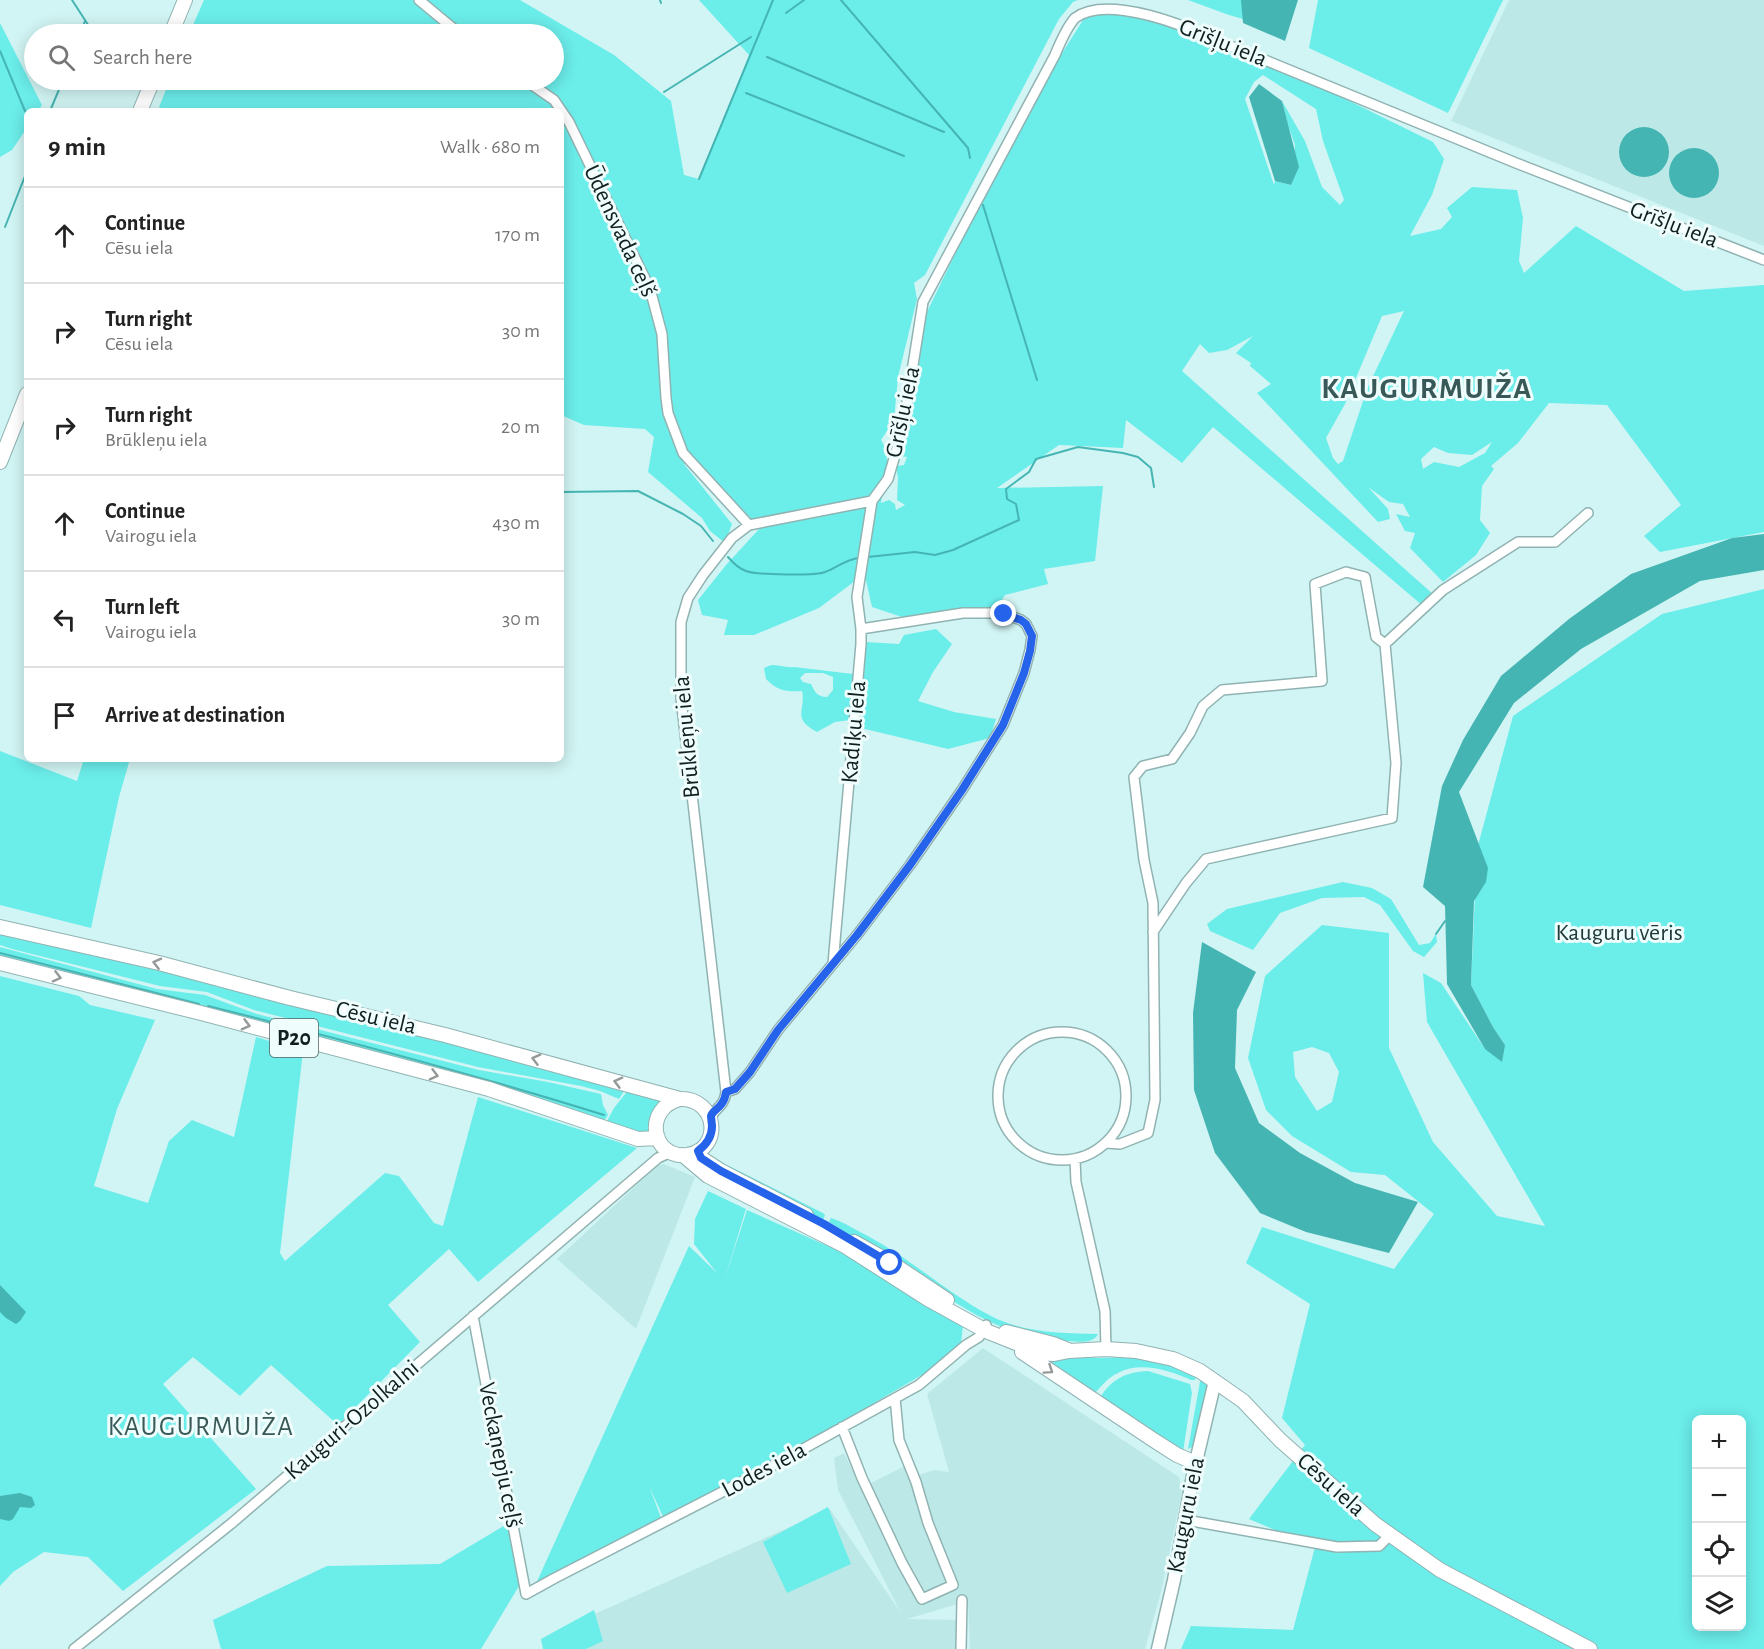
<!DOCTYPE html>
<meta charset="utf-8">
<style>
body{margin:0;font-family:"Alegreya Sans",sans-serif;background:#f2f2f2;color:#222}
.controls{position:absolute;right:18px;bottom:18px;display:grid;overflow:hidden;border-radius:9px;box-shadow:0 3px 15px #0003}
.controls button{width:54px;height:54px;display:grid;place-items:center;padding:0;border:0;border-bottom:2px solid #e0e0e0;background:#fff;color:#222;font:30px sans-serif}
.stop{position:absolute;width:18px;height:18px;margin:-14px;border:4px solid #2563eb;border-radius:50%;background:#fff}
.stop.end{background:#2563eb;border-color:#fff;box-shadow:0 2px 6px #0008}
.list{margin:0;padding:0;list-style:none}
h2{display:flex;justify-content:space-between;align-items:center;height:78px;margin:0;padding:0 24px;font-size:26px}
h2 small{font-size:20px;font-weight:400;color:#767676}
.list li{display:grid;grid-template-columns:39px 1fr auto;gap:18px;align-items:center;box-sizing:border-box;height:96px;padding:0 24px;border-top:2px solid #e0e0e0}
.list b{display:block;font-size:22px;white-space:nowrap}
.list p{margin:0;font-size:20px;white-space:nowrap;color:#767676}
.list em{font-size:20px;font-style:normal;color:#767676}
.icon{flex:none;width:33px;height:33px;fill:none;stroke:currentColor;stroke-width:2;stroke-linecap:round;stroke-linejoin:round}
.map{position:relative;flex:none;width:1764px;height:1649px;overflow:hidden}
.search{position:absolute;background:#fff;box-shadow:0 3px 15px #0003;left:24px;top:24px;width:540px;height:66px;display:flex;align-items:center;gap:15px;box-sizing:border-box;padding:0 21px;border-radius:33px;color:#767676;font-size:22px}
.panel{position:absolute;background:#fff;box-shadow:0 3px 15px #0003;left:24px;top:108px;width:540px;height:654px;border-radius:9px}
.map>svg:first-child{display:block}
.built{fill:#bce9e7}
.green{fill:#6bedea;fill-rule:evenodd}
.water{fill:#45b5b3}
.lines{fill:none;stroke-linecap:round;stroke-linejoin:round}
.stream{stroke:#45b5b3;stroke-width:2}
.minor-casing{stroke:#90b3b2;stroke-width:12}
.secondary-casing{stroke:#90b3b2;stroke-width:15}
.primary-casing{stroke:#90b3b2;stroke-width:16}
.minor{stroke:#fff;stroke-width:9}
.secondary{stroke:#fff;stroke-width:12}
.primary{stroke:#fff;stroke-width:14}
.oneway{stroke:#949a9a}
.route{stroke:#2563eb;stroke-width:8}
.labels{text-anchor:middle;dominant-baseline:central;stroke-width:6;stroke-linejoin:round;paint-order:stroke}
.shield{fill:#effdfd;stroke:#546262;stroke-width:1.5}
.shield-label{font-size:22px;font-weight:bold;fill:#121f1f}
.street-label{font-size:24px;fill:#121f1f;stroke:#effdfd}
.park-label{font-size:24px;fill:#213a39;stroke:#effdfd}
.quarter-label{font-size:27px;letter-spacing:1.5px;fill:#395958;stroke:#effdfd}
.district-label{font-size:30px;font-weight:bold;letter-spacing:1.5px;fill:#395958;stroke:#effdfd}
</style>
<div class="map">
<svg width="1764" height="1649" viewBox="0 0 1764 1649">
<rect width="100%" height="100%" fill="#d1f5f4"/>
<path class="built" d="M1509,0h255v246l-313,-125z
M664,1164l31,13 -59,152 -79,-70 101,-94z
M983,1348l196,129 3,16 -21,99 -16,57h-175l-2,-48 -61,18 54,1 -3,29h-406v-16l278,-124 71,104 -63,-123 -4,-32 10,-5 17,35 44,-22 5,12 24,-8 15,2 -22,-78z"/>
<path class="green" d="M204,0h316l94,55 57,46 13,74 15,4 50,-124 -50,-55h379l-5,2 -14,17 -134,256 -11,8 3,16 -19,78 -4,43 -13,20c12,17 3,43 0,63l8,-3 6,4 1,6 9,-5 -8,-5 1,-22 -2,-12 8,-1 3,-8 -8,-1 11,-28 16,-114 62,-128 69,-125 35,-55 20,-1 46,14 163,68 112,55 11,17 -12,36 -22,41 31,-7 11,-12 -5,-9 25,-21 45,3 6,28 -4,43 5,12 52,-47 108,65 80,-6v247l-104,20 -16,-16 37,-31 -74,-100 -58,-2 -31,40 -27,23 3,3 -12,17 -2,34 10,13 -14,22 -33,27 -33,-34 5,-15 -10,-2 -9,-17 14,3 -7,-13 -14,-2 -21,-15 20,22 2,10 -12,3 -121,-129 14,-9 -21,-18 1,-3 -15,-10 17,-17 -26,14 -18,3 -9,-9 -18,27 252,224 -11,11 -210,-179 -31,36 -56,-43 -3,28 -64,-3 -62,43 106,-2 -8,75 -51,8 4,15 -43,11 -9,14 -88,10 -36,-12 -7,-31 -6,2 -40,30 -65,27h-30l4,-15 -26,-5 -4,-15 28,-35 34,-37 -64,-68 -12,4 48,60 -7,19 -15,-12 -8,-13 -54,-46 6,-35 -9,-8 -61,-4 -23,-10v-304h-379l-2,-2 -15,2 -6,-4 11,-27h384v-46h-365zM1263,75l53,34 7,32 21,59 -4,5 -18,-18 -17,-46 -23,-40 6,24 7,20 -4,40 -16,-4 -1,4 -29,-86 9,-17zM1404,311l-37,78 -24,72 -5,3 -5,-6 -7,-20 19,-34 37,-88zM1492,442l-7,11 -26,14 -25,-5 -11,7 -2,-10 13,-12 14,6 24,2z
M1188,0h68l1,23 -28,-8z
M1318,0h185l-55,113 -139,-65z
M0,23l42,82 -4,6h-11v17l-15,22 -12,7z
M1764,589v1060h-583l10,-23 102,4 22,-83 -66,-28 56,-74 -23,-27 28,-114 -64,-41 16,-36 132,42 40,-55 -49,-39 -34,-3 -59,-36 -26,-26 -18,-52 17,-82 57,-51 67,8v115l44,94 64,74 48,10 -118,-204 -4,-49 18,10 44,66 20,-4 -12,-18 -22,-42 6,-136 36,-133 149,-102zM1312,1047l17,6 10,19 -7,30 -15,9 -22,-34 -2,-25zM1696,1420h46v206h-46z
M936,629l16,15 -19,28 -15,29 36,11 42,7 -6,19 -42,11 -87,-21 5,-86 33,2 5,-9z
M771,665c8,0 15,3 23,2l59,7 -3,46 -15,2 -18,10c-26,-14 -11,-21 -15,-41 -15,1 -25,0 -36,-12l-2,-11zM805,673h18l10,4v13l-6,7c-10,0 -12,-5 -16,-13l-8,-2 -3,-4z
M0,751l77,30 7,-22h46l-11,38 -28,131 -91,-23z
M1343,882l29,6 19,11 28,46 11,-2 6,-9 1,8 -13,15 -11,-6 -33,-46 -16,-8 -42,1 -42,15 -27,37 -43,-19 -3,-7 20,-15z
M0,930l626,158 -7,11 -19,-8 -19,-5 -103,-19 -224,-57 -47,-18 -47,-6 -148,-37 -12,-4z
M0,947l157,42 48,6 52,19 222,56 69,12 53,12 2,11 5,10 -4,6 -47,-17 -88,-26 -469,-121z
M0,976l79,20 11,9 65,15 -38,89 -23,77 54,17 21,-62 23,-21 42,17 22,-100 47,14 -23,202 5,8 100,-88 14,3 35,47 9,3 35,-129 159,51 -159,134 -29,-33 -61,56 32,37 -82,83 -67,-60 -31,31 -47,-39 -30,27 93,105 -133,102 -35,-34 -44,-5 -31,20 -13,14z
M629,1089l34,9 -8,14 -9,24 -39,-15 7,-13z
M709,1156l114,57 2,2 -2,5 -101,-51z
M708,1191l38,18 -22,72 23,-71 112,50 104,65 -2,18 -29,26 -203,119 -64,33 -16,-35 14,37 -129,65 155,-342 28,27 -23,-29 1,-25z
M831,1218c10,3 20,9 29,14 47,23 85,60 131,84 33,17 71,17 107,18 -5,10 -19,8 -29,7 -65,-1 -110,-36 -162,-70 -25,-17 -52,-33 -78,-49z
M1039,1355h23l36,3 32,-1 32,5 35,12 -2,6h-4c-22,-10 -51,-19 -73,-7 -10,4 -18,15 -25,22z
M1148,1371l42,13 2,9 -9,59 -84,-53c13,-20 26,-27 49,-28z
M1201,1376l5,7 1,9 -6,18 -5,30 -4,7 -4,2z
M828,1507l23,57 -64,29 -24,-51z
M507,1524l12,62 -38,63h-260l-8,-29 114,-54 113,-2z
M594,1610l9,31 -17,8h-43l-2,-10z"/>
<path class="water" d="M1241,0h57l-13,41 -42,-18z
M1259,84l23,17 17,66 -8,18 -16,-4 -26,-84z
M1619 152a25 25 0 1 1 50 0a25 25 0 1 1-50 0Z
M1669 173a25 25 0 1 1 50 0a25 25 0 1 1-50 0Z
M1764,534v36l-64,11 -119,68 -67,54 -55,89 29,76 -2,14 -12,19 -3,84 22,42 12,18 -3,17 -17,-13 -38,-65 -2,-78 -22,-19 19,-101 21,-46 38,-64 68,-57 62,-45 101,-36z
M1202,942l54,30 -19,38 -2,58 24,55 41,30 55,30 63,19 -29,51 -83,-21 -46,-19 -45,-60 -21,-63 -1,-77z
M0,1285l26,27 -6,9 -4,3 -10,-6 -6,-6z
M20,1493l12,4 3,8 -4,3 -11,-1 -7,12 -4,2 -9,-2v-23z"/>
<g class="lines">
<path class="stream" d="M72,0l22,34
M660,0l1,3
M841,0l127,148 2,10
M786,13l18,-13
M80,34l5,-13
M0,51l25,60 2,1
M767,57l177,75
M123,80l5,8
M664,92l87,-55
M746,93l158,63
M50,111l13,-31
M699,179l74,-179
M983,205l54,175
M5,227l22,-56
M561,492l77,-1 45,23 18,12 12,15
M728,557c5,6 10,11 18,14 10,4 70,5 79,1 12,-4 21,-13 34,-14
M868,557l47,-5 20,3 18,-5 66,-30 -3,-16 -9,-5 -1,-10 23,-17 7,-13 42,-12 45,6 15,4 13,11 3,19
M1436,934l9,-13
M0,953l199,51
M208,1006c133,33 265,68 396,109"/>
<g class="minor-casing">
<path id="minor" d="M419,0l41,34
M525,80l29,20 15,22 81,167 12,45 4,64 2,15 15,40 66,72
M1153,932l33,-49 20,-24 186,-41 4,-55 -11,-119 58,-54 75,-48h37l33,-29
M833,964l28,-320v-15l-4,-32 15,-96 16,-22 15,-51 20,-126 132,-247c5,-12 11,-27 20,-37 24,-18 74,-4 102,6l339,139 248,97
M998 1096a64 64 0 1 1 128 0a64 64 0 1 1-128 0Z
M726,1092l9,-3 15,-17 28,-42 79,-95 53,-70 52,-75 41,-65 21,-52 6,-23 2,-14 -6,-12 -5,-4 -17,-6 -13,-1h-28l-102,16
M710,1118c6,-11 14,-11 16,-26l-45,-394v-76l7,-24 15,-23 29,-37 17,-13 123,-24
M1107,1143l13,1 28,-11 7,-33 -2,-197 -9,-43 -10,-83 9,-11 29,-7 18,-26 13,-27 19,-16 100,-9 -7,-97 31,-12 19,5 11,60 9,7
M1075,1160l1,22 29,129 1,38
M473,1316l53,278 29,-16 208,-107 156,-86 47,-40 13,-8 7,-12
M842,1427l20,51 40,85 20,36 31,-14 -25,-62 -12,-41 -17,-42 -4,-42
M1186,1520l151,27 42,-1 11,-11
M74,1649l158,-126 426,-365 13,-6
M961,1649l1,-49"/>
</g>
<g class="secondary-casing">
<path id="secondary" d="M1158,1649l16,-69 20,-110 21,-89"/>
</g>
<g class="primary-casing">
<path id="primary" d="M171,34l14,-34
M140,111l13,-31
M0,462l27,-68
M0,927l159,36 131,35 155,37 235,64c38,-1 43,51 7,56 -36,4 -44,-47 -7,-56
M0,963l201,50 288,76 149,50 20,-1
M698,1151l3,7 20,13 85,44
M683,1155l25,21 137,70 83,53 58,32 55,22 13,1 15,-3 37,-2 30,2 37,8 27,12 43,30 37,39 95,84 65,46 150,79
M854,1242l36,20 57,38
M1006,1332l47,12 15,6
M1022,1352l130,87 25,16 14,6 3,9"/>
</g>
<use href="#minor" class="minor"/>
<use href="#secondary" class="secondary"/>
<use href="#primary" class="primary"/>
</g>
<defs><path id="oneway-chevron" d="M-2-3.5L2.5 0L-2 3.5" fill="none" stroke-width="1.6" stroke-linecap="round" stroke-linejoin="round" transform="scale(1.5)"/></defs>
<g class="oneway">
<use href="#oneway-chevron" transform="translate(157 963) rotate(-166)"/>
<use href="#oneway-chevron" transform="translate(57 977) rotate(14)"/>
<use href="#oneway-chevron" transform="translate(246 1025) rotate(15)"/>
<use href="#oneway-chevron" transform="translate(536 1059) rotate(-165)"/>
<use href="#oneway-chevron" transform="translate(434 1075) rotate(15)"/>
<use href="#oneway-chevron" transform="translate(618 1082) rotate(-165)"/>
<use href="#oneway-chevron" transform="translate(1049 1370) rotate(34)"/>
</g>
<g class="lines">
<path class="route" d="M890,1263l-66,-39 -103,-53 -20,-13 -3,-7c8,-6 14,-14 14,-25 0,-1 -1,-9 -1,-10 2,-7 13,-8 15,-24l9,-3 15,-17 28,-42 79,-95 53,-70 52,-75 41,-65 21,-52 6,-22 2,-15 -6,-12 -5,-4 -17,-6"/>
</g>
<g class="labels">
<rect class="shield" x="270" y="1019" width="48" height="38" rx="4.5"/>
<g class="shield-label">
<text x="294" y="1038">P20</text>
</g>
<g class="street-label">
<text transform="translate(1223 43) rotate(22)">Grīšļu iela</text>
<text transform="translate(1674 225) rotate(21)">Grīšļu iela</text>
<text transform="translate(620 231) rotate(65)">Ūdensvada ceļš</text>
<text transform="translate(903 412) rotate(-78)">Grīšļu iela</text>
<text transform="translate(854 732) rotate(-85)">Kadiķu iela</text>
<text transform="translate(687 737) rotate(-95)">Brūkleņu iela</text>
<text transform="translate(376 1018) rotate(13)">Cēsu iela</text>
<text transform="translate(352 1420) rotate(-41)">Kauguri-Ozolkalni</text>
<text transform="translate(500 1455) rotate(79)">Veckaņepju ceļš</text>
<text transform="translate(764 1470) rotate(-28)">Lodes iela</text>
<text transform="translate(1331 1485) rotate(42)">Cēsu iela</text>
<text transform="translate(1186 1515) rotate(-79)">Kauguru iela</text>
</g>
<g class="park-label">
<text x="1619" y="933">Kauguru vēris</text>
</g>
<g class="quarter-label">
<text x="201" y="1426">KAUGURMUIŽA</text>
</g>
<g class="district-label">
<text x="1427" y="389">KAUGURMUIŽA</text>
</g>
</g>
</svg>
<div class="controls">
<button>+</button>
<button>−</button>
<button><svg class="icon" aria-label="locate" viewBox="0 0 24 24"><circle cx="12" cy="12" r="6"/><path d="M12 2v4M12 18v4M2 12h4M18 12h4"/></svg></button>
<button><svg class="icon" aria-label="layers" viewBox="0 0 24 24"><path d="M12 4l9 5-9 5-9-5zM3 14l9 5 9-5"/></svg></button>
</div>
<div class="stop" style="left:890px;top:1263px"></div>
<div class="stop end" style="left:1004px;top:614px"></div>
<div class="search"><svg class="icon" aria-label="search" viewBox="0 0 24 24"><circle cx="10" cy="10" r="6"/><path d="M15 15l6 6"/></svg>Search here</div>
<section class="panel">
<h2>9 min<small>Walk · 680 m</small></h2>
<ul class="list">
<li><svg class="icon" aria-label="ahead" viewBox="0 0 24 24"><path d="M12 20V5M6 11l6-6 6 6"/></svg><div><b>Continue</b><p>Cēsu iela</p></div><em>170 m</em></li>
<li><svg class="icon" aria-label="right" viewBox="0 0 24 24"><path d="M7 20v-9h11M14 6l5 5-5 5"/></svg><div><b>Turn right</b><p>Cēsu iela</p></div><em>30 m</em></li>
<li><svg class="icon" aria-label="right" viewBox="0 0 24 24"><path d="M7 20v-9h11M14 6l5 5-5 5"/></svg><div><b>Turn right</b><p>Brūkleņu iela</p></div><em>20 m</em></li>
<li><svg class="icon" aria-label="ahead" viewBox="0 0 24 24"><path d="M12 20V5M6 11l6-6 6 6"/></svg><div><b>Continue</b><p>Vairogu iela</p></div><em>430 m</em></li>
<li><svg class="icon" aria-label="left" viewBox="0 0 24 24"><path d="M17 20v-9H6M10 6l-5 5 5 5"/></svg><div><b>Turn left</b><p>Vairogu iela</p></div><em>30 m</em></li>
<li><svg class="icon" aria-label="arrive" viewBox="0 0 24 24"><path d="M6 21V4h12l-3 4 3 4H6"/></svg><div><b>Arrive at destination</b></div></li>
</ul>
</section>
</div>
